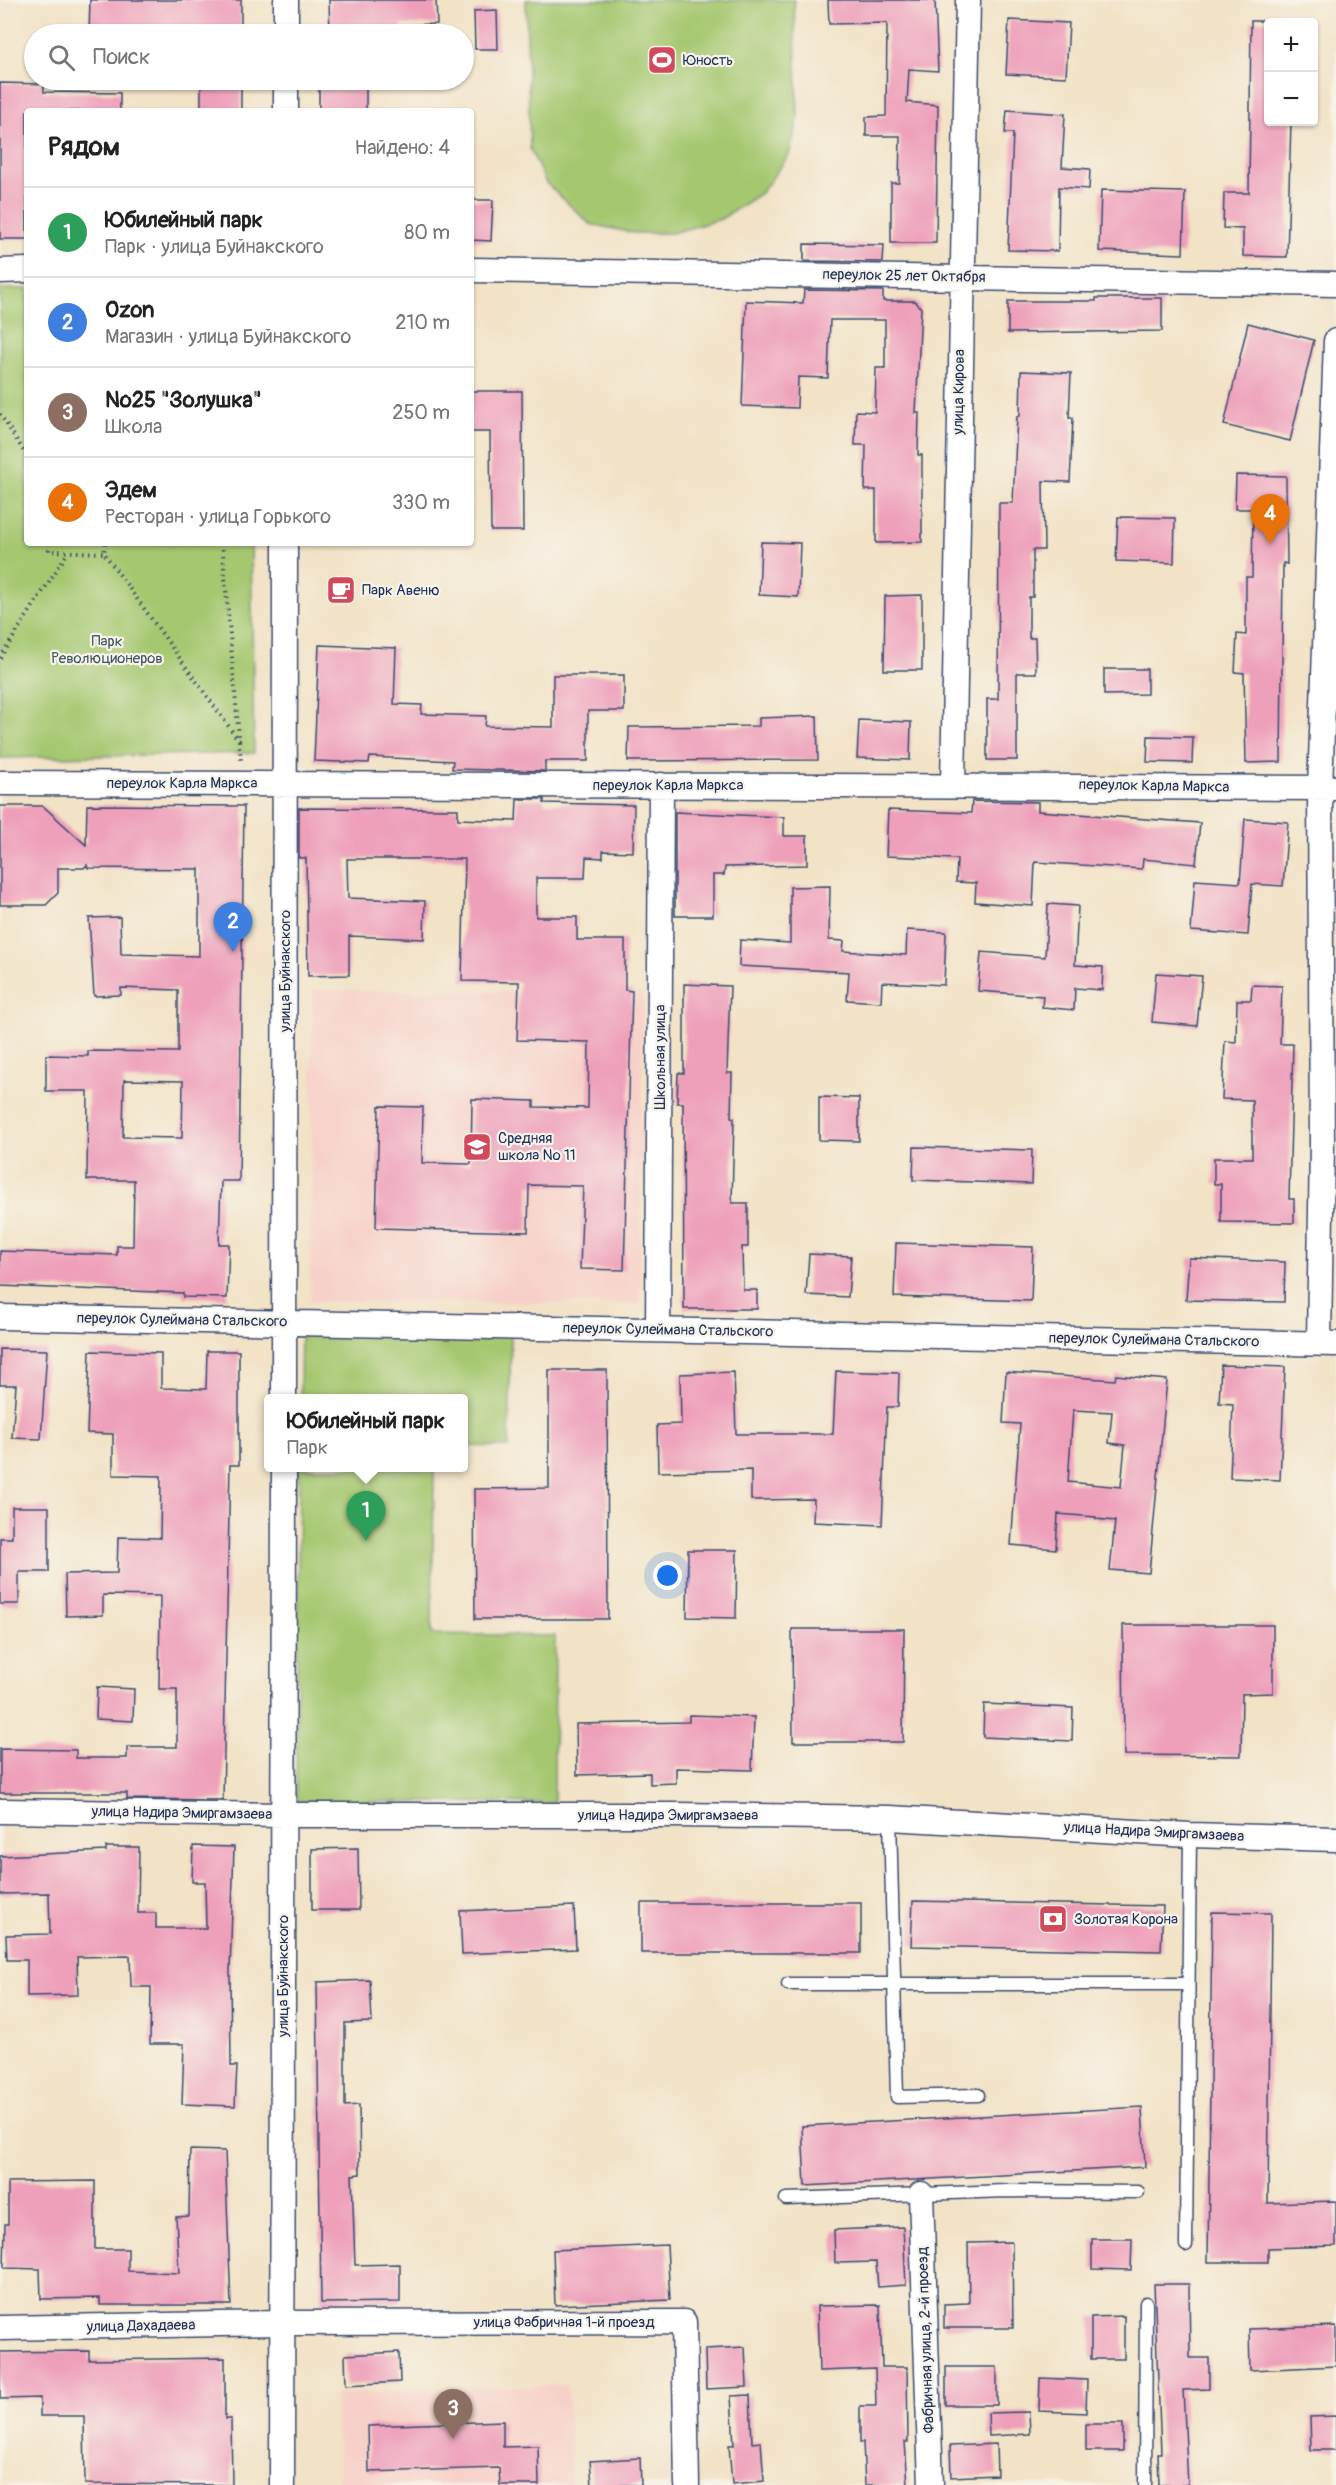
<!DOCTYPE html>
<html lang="ru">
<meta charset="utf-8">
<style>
body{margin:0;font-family:Pangolin,sans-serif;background:#f2f2f2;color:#222}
.controls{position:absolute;right:18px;top:18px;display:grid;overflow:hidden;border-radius:6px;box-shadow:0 2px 4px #0004}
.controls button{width:54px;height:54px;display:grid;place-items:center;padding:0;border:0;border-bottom:2px solid #e0e0e0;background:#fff;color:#222;font:30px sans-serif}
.you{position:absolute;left:668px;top:1576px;width:21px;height:21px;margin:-15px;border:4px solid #fff;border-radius:50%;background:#1a73e8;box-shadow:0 0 0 9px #1a73e833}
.badge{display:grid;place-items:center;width:39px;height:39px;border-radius:50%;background:#db2777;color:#fff;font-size:20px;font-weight:700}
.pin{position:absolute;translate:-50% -50px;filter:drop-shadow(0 2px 3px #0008)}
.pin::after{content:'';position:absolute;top:32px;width:21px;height:18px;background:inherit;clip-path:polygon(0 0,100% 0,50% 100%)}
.popup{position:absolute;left:264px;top:1394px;width:204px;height:78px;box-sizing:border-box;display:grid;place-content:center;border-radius:6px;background:#fff;filter:drop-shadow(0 2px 4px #0005);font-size:20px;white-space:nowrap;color:#767676}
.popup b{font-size:22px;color:#222}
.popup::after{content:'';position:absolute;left:50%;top:100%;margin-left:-12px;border:12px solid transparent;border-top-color:#fff}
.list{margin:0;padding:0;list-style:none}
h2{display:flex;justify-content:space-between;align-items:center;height:78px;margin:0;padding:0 24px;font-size:26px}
h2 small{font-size:20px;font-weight:400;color:#767676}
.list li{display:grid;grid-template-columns:39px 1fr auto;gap:18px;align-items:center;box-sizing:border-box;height:90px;padding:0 24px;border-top:2px solid #e0e0e0}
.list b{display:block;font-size:22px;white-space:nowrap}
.list p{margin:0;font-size:20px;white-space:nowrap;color:#767676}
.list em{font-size:20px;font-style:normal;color:#767676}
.icon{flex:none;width:33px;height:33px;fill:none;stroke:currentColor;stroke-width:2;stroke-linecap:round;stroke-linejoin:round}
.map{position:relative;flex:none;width:1336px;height:2485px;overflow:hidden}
.search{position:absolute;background:#fff;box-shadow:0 2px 4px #0004;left:24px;top:24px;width:450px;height:66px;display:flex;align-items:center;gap:15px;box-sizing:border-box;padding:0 21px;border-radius:33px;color:#767676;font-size:22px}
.panel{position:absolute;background:#fff;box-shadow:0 2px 4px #0004;left:24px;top:108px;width:450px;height:438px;border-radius:6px}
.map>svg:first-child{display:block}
.built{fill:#f7d1c9}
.green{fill:#a5c770;stroke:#607b67;stroke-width:1.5}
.building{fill:#ee9fba;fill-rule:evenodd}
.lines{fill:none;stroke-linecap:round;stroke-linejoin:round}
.service-casing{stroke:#3b4a6e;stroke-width:15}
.minor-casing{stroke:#3b4a6e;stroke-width:27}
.path{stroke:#3b4a6e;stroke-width:4;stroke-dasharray:1.5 4.5;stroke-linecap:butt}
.service{stroke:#fff;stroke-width:12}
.minor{stroke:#fff;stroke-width:24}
.labels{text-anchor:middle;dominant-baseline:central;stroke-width:4.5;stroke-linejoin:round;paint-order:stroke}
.poi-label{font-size:15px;fill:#1b2f5e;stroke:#f7f3e8;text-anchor:start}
.street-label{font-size:15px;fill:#1b2f5e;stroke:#f7f3e8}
.park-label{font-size:15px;fill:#3e5562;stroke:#f7f3e8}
</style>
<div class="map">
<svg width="1336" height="2485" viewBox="0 0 1336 2485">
<rect width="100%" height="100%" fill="#f7f3e8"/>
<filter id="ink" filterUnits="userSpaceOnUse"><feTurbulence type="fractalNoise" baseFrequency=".0167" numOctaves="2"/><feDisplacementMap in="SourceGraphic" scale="12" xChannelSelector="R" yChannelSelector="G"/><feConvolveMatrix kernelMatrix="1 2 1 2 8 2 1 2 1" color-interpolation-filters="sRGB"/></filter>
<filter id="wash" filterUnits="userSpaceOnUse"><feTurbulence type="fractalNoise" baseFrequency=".008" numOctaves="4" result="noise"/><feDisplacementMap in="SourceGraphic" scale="24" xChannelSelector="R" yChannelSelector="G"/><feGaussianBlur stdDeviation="1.35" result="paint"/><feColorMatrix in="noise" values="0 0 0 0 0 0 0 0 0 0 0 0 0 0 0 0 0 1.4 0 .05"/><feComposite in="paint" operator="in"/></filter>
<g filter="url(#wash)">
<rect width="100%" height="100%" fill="#f2e2c6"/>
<path class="built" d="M313,990l330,3 -3,311 -330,-3z
M567,2385l4,100h-232l-4,-91z"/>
<path class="green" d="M526,0h268l4,119 -9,36 -28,38 -40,26 -49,14h-38l-44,-9 -44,-41 -16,-34z
M0,289h27v254h224l3,210 -254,5z
M301,1329l210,2 -2,116 -45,-1v-48h-164z
M299,1468h135l-2,166 123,2 -1,167 -258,-2z"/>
<g id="blocks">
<path class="building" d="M90,0h151v34h-152z
M329,0h107l1,24 -36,1v9h-71z
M828,0h107l3,71 -29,-2 -2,33 31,3 -2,138h-45v-60h8l1,-47h-34v-19l20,-1 1,-93 -58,1z
M497,10l1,39h-23l-1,-38z
M1009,20l60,3 -3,54 -60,-3z
M1251,21h18v101h22l-4,135 -44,-1v-27l-20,-1 1,-35h25z
M201,80h40v31h-40z
M319,80h47v31h-47z
M0,83l44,1v8l76,1v18h-93v128h-27z
M1007,110l58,4 -3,53 28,2 -1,20 -30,-2 -1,64 -50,-1 5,-117h-8z
M1101,190l84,2 -2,62 -84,-3z
M471,200h22l-2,41 -20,-1z
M804,244l80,1 -1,17 -79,-1z
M804,290l79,1v10h32l6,7 -5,105h3l-1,42h4v87l-46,1v-53h-11l1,-45h-11l1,-34 19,1 1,-44h9v-48h-55l-2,58 -30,-1 -1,31 -55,-2 4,-105 57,2z
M1096,298h66v33l-154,2v-32h88z
M1248,323l66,17 -24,101 -66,-16z
M1021,371l50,2 -2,45h4l-3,64 -27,-1 1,69h-11v47h-4v41h6l1,35h-19v87h-30v-61h11l1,-196h14l4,-87h3z
M471,391h51l1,140h-32l-1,-99h-19z
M1236,475l50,1 1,88 -4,-1 -2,199 -35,1 -2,-90 -9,-1 2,-38 9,1v-58h6l1,-68h-18z
M1118,517l57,1 -1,45 -58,-2z
M761,542l39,1 -2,54 -39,-2z
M922,595v75h-38l1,-74z
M319,645l77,3 -2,56 28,1 -1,9 65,2 -1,10 68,1v-52h71v36h-36v50h-43v10l-93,-2 1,-8 -83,-4 -1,6 -55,-2z
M1104,669h43v25l-43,1z
M817,716l1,44 -190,1 1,-34 130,-1v-8z
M859,720l52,2 -1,38 -53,-2z
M1148,736l45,1 -1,26 -45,-1z
M517,799h27v4l90,2 -1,47 -30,-1v7l-17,-1 -1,21h-49v39h41v23h48v50l7,1 -8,279 -44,-1 3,-83 -54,-1 -1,47 -152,-4 3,-122 44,1 -1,56 49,1 1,-65 62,2v6l54,1 1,-66 -72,-2 2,-58 -57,-1 3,-122h-118l1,39 77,3 -1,38 -75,-3v39l-41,1 -2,-118h-7v-50l159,1v10l58,2z
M972,801l66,1v9l162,12 -4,41 -53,-5 -1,10 -107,-7 -2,44 -58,-4 1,-19 -20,-1 1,-23 -71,-3 2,-46 83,3z
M87,805l157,1 -5,375h-18l-2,63h10l-2,54 -44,-1v-4l-183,-7v-35l117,4v-9h16l1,-66h-47l1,-89h-42v-36l42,1v-5l90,1v-62l-57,-2v7l-27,1 -5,-78 31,-1 1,37 78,2v-87l-111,-1 -1,-3 -3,3h-26v25l-12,12h-46v-99h43l43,39zM124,1080l59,1 -1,57 -59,-1z
M675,812l109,5v19h23v29l-82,2 -1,8h-11v41h-38z
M1245,819l43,3 -5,64 -31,-2 -4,51 -57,-4 4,-51 45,3z
M830,886l-1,54 15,1 -1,10 63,4 1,-25 39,2 -2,53 -62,-3 -1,20 -34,-2 2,-28 -110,-6 1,-26 50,3v-56z
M1048,904l30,2 -3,59 28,2 -1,23 -27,-2 -1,22 -32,-3 1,-11 -65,-5 3,-39 64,5z
M1156,973l46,3 -5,50 -45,-4z
M684,984l46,2 -3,87h5l-1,44 3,1 -2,85h16v44h-6l1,43h14v19h-73l-1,-206h-6l1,-30h6z
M1252,985l30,1 -2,58h13l-4,155h5v24l-73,-1v-38h-7v-26h38v-58l-30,-1 3,-58 11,1 1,-42h14z
M819,1097l40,1v43l-40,-1z
M914,1147l118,3 -1,34 -118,-4z
M896,1243l137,4 -2,54 -137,-4z
M809,1254l42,2 -3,41 -42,-2z
M1189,1258l96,4 -1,40 -98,-2z
M0,1349l47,1 -6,89 -29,-1 4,-53h-16z
M90,1351l71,2v35l45,1 1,-38h32v114h-9l-7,335 -96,-1v-6h-127v-44l76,1v8h51v-11h50v-58h-18l1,-93 -57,-1v20l-37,1 -1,-42 52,-1 1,-36 42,1 1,-62 -48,-1v-41l-26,-1z
M1221,1365l64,2 -5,113 -50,-2 3,-74 -14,-1z
M549,1370h58l1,249h-133l-1,-130 75,-1z
M836,1371l63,2 -1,34h-11l-5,118 -69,-3 1,-23 -63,1v-30l-93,2 -1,-47 24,-1 -1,-50 54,-2 2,62h97z
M1006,1372l109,8 1,-5 51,5 -18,193 -39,-3 5,-49 -19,-2v-2l-38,-3 -2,35 -45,-4 9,-121 -17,-1zM1073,1410l39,2 -3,31 16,2 -4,42 -53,-5z
M12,1507h37v65h-30v32h-19v-66h12z
M688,1550h49l-1,68 -49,-1z
M1123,1625h150v68l-31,1 -1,62 -117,-1z
M792,1629h112l-1,113h-110z
M97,1687l37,2 -1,32 -37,-2z
M984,1704l89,4 -1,33 -89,-4z
M689,1715l65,2 -2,53 -76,-2v15l-26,1v-11l-73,2 -1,-51 113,-2z
M193,1846l41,1 -4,124 1,95h6l-2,40 -53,-2 2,-60h-34l1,-57h-20l-1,-31 -53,1 1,38 -51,1v-36h-20l-1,-25 44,-1 -1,-41 -49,1v-38l106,-5v-4h33l-1,66h18v15h50l-1,-46h-13z
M358,1848l1,62h-47v-61z
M913,1901l250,5 -2,45 -250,-5z
M641,1903h220v50h-220z
M574,1906l2,43 -114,5 -2,-43z
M1212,1912l59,1 -3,290 68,-2v45l-68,2v14h-60z
M370,1980l2,42 -27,1v83l14,-1 1,69 -8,1 3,90 45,-1v38l-79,1 -4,-321z
M1142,2107l3,60 -340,19 -3,-60z
M190,2150l35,1 6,154h-131v-7l-59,1 -1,-30 -36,-1 1,-44h3v-42l87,-1v68h33v22l51,2 -3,-56 13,-1z
M903,2227l3,58 -28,2 -2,-25 -41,1 -1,-33z
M1092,2239h40l-1,31 -39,-1z
M1012,2242l1,86h-69v-24l25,-1 -1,-60z
M667,2245l3,55 -115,5 -2,-55z
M1154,2284h35l1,74h19v31l-26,1 5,95h-29l-1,-32h3z
M880,2305l2,62h25l1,75h-3l3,43h-43l-2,-43h-3v-36h16l-1,-37 -56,2 -2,-65z
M1124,2316v43h-33v-42z
M1336,2326v40l-86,4 -1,-41z
M745,2347l2,40 -41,2 -1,-40z
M89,2351v9l136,-2v61h6l1,66 -147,-1 -1,-68h-44v-18l-40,1v-47z
M399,2352l1,30 -54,3 -1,-30z
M946,2367h51v38h-51z
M1040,2378l47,2 -1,33 -47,-2z
M750,2395l2,48 9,-1 3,39 -32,3 -3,-39h5l-3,-49z
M1029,2412l1,22 -41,2 -1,-23z
M1336,2416v34h-25l-1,-33z
M503,2421v26l35,-1 1,39h-39l-1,-17 -130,4 -1,-46z
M1086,2424h37v27h-37z
M996,2444l1,31 -46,2 -1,-31z
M640,2458l1,27h-49l-2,-24z"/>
</g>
</g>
<g filter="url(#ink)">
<use href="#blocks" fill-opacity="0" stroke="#3b4a6e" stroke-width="1.5"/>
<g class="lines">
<g class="service-casing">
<path id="service" d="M890,1818l7,279 81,-2
M788,1984h398
M786,2199l220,-8 132,1
M1186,2245l4,-410
M1145,2485l1,-182"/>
</g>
<g class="minor-casing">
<path id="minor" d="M286,34v-34
M286,111v-31
M471,270l865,14
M0,271l27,-1
M0,783l1336,5
M953,784l15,-784
M0,1317l1336,27
M658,1330l3,-545
M1319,1343l3,-199 -2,-356 16,-447
M284,1398l1,-855
M0,1811l284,4h393l213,3 300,17 146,4
M921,2194l10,291
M0,2328l282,-5 402,-1 3,163
M282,2485l2,-1017"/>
</g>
<path class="path" d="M0,414l27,42
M49,543v8l55,2
M105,543l-1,10 136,189
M222,543l19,218
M0,658l68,-106"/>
<use href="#service" class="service"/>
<use href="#minor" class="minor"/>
</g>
</g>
<defs>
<g id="stadium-square" transform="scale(1.5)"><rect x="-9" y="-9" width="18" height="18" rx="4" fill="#d1495b" stroke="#f7f3e8"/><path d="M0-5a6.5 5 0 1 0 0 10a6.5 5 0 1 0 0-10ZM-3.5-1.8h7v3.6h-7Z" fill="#fff"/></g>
<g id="cafe-square" transform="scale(1.5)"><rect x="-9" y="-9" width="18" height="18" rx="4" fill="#d1495b" stroke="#f7f3e8"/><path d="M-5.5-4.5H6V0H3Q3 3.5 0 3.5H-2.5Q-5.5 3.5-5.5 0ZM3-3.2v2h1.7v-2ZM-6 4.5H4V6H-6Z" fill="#fff"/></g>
<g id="school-square" transform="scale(1.5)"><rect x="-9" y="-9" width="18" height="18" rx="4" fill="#d1495b" stroke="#f7f3e8"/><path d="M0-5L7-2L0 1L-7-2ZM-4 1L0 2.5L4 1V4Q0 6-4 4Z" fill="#fff"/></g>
<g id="bank-square" transform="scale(1.5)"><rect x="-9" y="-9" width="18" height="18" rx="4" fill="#d1495b" stroke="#f7f3e8"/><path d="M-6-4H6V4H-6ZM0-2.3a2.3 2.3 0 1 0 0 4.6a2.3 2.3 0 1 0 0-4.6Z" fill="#fff"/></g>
</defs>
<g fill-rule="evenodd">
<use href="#stadium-square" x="662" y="60"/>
<use href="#cafe-square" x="341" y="590"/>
<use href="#school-square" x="477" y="1147"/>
<use href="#bank-square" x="1053" y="1919"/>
</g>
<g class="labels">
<g class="poi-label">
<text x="683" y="60">Юность</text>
<text x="362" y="590">Парк Авеню</text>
<text x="498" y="1138">Средняя<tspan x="498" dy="17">школа № 11</tspan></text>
<text x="1074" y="1919">Золотая Корона</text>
</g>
<g class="street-label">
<text transform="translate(904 276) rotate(1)">переулок 25 лет Октября</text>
<text transform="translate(959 392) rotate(-89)">улица Кирова</text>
<text x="182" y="783">переулок Карла Маркса</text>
<text x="668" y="785">переулок Карла Маркса</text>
<text transform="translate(1154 786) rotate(1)">переулок Карла Маркса</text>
<text transform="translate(285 971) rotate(-90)">улица Буйнакского</text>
<text transform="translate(660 1057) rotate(-90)">Школьная улица</text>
<text transform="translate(182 1320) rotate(1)">переулок Сулеймана Стальского</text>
<text transform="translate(668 1330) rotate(1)">переулок Сулеймана Стальского</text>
<text transform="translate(1154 1340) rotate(1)">переулок Сулеймана Стальского</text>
<text transform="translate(182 1813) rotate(1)">улица Надира Эмиргамзаева</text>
<text x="668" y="1815">улица Надира Эмиргамзаева</text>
<text transform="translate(1154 1832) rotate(3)">улица Надира Эмиргамзаева</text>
<text transform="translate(283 1976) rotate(-90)">улица Буйнакского</text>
<text x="564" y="2322">улица Фабричная 1-й проезд</text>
<text transform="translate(141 2326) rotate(-1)">улица Дахадаева</text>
<text transform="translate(926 2340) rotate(-92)">Фабричная улица, 2-й проезд</text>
</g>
<g class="park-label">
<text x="107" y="641">Парк<tspan x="107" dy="17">Революционеров</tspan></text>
</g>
</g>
</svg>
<div class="controls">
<button>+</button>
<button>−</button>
</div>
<div class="you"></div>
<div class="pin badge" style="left:366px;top:1541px;background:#2e9e5b">1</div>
<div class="popup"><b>Юбилейный парк</b>Парк</div>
<div class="pin badge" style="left:233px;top:952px;background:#3f7fe0">2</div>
<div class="pin badge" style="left:453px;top:2439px;background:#8d6e63">3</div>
<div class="pin badge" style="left:1270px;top:544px;background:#e8710a">4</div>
<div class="search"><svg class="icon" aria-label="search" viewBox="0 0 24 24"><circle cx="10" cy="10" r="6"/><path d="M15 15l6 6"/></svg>Поиск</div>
<section class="panel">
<h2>Рядом<small>Найдено: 4</small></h2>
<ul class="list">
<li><span class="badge" style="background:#2e9e5b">1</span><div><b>Юбилейный парк</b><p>Парк · улица Буйнакского</p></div><em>80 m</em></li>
<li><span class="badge" style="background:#3f7fe0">2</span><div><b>Ozon</b><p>Магазин · улица Буйнакского</p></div><em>210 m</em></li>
<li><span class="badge" style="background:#8d6e63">3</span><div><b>№25 &quot;Золушка&quot;</b><p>Школа</p></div><em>250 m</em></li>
<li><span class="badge" style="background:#e8710a">4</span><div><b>Эдем</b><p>Ресторан · улица Горького</p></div><em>330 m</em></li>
</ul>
</section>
</div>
